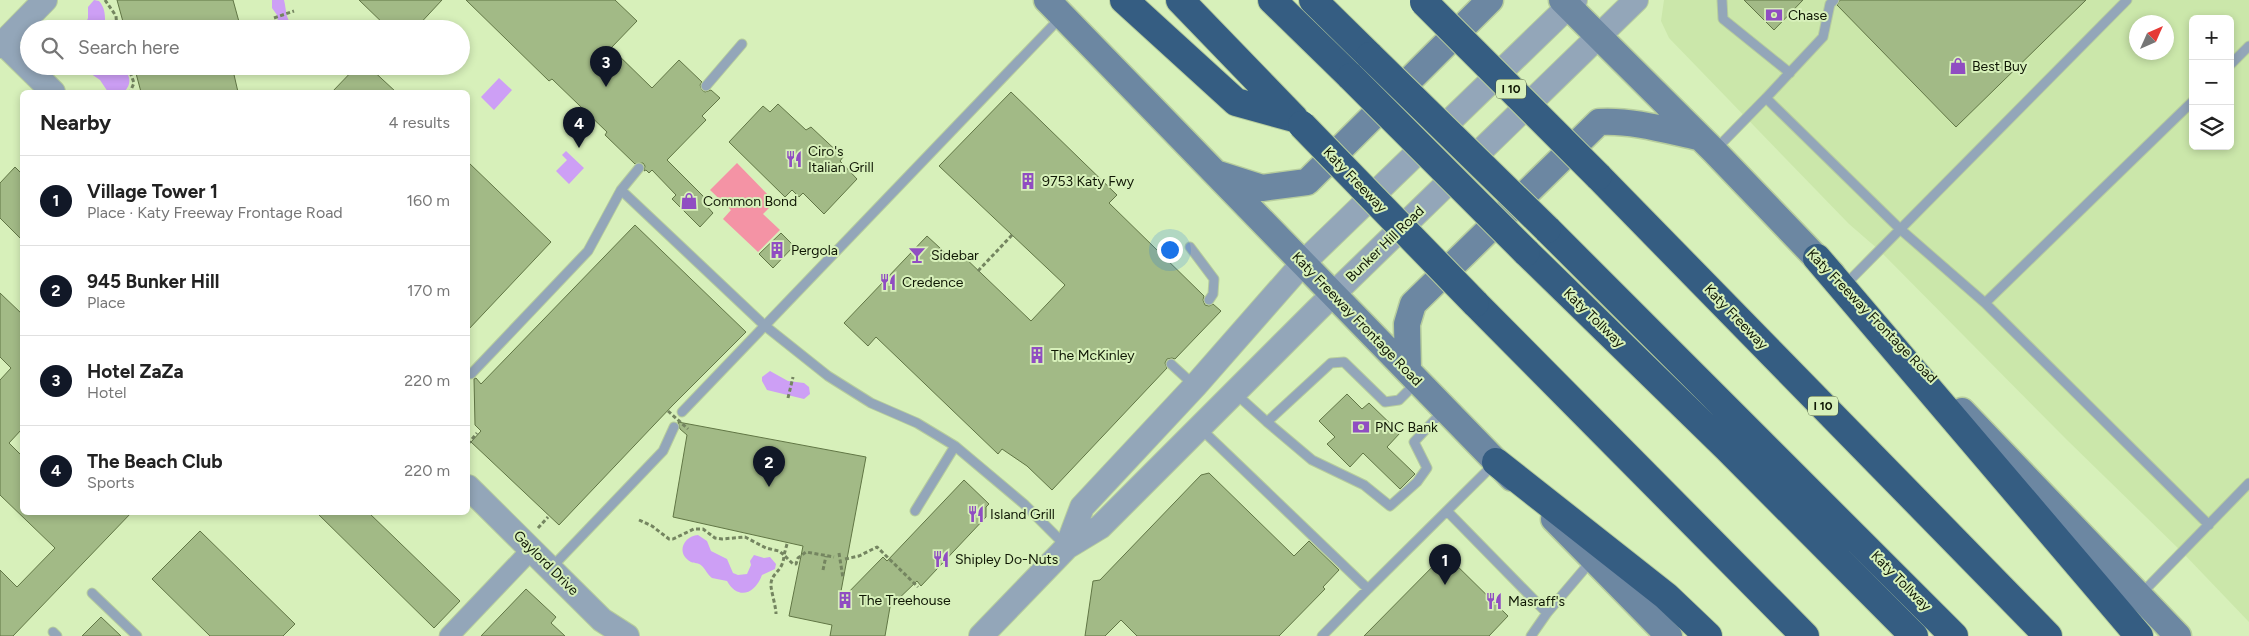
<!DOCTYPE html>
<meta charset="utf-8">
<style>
body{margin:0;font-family:Figtree,sans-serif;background:#f6f6f6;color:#222}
.controls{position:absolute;right:15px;top:15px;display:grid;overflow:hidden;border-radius:8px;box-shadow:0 2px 8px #0003}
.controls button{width:45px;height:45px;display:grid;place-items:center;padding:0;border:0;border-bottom:1px solid #e0e0e0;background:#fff;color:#222;font:25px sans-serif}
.compass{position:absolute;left:2129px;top:15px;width:45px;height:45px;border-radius:50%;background:#fff;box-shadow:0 2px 8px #0003;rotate:45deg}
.you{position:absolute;left:1169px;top:249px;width:18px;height:18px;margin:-12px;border:4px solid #fff;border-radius:50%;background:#1a73e8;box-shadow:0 0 0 8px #1a73e833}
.badge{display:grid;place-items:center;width:32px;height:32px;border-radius:50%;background:#111827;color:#fff;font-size:16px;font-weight:700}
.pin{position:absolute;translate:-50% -41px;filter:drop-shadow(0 1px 2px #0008)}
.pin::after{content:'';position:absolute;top:26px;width:18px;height:15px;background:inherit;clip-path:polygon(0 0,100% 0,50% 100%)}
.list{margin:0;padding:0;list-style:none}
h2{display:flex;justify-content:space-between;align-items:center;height:65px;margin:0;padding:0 20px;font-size:21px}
h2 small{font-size:16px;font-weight:400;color:#767676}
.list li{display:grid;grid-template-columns:32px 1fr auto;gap:15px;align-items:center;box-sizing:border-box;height:90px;padding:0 20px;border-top:1px solid #e0e0e0}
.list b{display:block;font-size:19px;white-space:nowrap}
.list p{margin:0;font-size:16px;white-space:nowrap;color:#767676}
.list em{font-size:16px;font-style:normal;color:#767676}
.icon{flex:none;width:28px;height:28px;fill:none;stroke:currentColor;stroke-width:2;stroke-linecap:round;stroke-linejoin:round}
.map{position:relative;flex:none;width:2249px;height:636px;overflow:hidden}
.search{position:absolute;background:#fff;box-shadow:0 2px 8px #0003;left:20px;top:20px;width:450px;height:55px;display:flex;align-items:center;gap:12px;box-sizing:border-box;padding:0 18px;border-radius:28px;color:#767676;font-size:19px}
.panel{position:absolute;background:#fff;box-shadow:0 2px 8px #0003;left:20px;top:90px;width:450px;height:425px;border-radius:8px}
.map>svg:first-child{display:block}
.built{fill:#cbe7aa;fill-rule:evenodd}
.green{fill:#f493a5}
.water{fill:#cd9ff5}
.building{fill:#a2ba86;stroke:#617645}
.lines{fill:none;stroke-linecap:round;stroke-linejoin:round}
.service-casing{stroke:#b7cd9d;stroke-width:11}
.minor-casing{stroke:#b7cd9d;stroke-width:21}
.tertiary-casing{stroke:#b7cd9d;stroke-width:26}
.secondary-casing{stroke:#b7cd9d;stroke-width:29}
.motorway-casing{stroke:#b7cd9d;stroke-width:30}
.path{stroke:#748560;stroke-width:3;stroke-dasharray:4 2.5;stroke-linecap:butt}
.service{stroke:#93a6b9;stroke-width:9}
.minor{stroke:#93a6b9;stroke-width:19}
.tertiary{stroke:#93a6b9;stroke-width:24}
.secondary{stroke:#6c87a2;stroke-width:26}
.motorway{stroke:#355d82;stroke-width:28}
.motorway-bridge-casing{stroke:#b7cd9d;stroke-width:30;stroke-linecap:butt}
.path-bridge{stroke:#748560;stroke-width:3;stroke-dasharray:4 2.5;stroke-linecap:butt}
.motorway-bridge{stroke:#355d82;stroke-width:28}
.labels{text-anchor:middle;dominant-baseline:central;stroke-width:4;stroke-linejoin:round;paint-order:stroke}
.shield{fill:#d7f0ba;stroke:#4b583b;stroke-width:1}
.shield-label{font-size:12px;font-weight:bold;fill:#0f1704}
.poi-label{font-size:14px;fill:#0f1704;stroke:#d7f0ba;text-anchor:start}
.street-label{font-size:14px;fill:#0f1704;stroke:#d7f0ba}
</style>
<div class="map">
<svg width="2249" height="636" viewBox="0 0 2249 636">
<rect width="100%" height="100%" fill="#d7f0ba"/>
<path class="built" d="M1664,0h585v622l-66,-69 -116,-113 -188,-190 -30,-26 -180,-186 -8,-17zM2193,19h37v127h-37zM2136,22h30v30h-30z"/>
<path class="green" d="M737,163l34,35 2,6 -10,10 17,16 -22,22 -35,-33 8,-9 -21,-20z"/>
<path class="water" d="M94,0l5,1c7,8 6,16 6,27l-33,1 14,-6 2,-5v-11z
M272,0h12c3,12 1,21 13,29h-18l-2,-14 -5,-7z
M84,66h27l3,3 5,-1 6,2c6,8 6,15 -1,22h-16l-8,-12 -13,-9z
M499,78l13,12 -18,20 -13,-13z
M566,151l18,17 -15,16 -13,-13 11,-11 -5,-5z
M770,371l18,10 16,2 5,4 1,7 -6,5 -37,-9 -5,-9v-4z
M698,535l9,6 4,10 16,8 6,14 5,2 9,-1 4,-9 -1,-4 4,-6 10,3 6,-1 6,7 -1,5 -13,6c-8,21 -25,24 -35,6l-15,-3c-5,-4 -6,-8 -10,-12 -4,-4 -7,-2 -11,-4 -16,-9 -7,-26 7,-27z"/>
<path class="building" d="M117,0h116l8,29h-116z
M359,0h83l-27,29h-26z
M466,0h149l22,21 -26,27 41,40 27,-28 23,22 -2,3 2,5 3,2 6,-2 9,8 -18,18 4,4 -39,40 39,39 -3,3 10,11 -13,14 -28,-28 4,-4 -24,-25 -3,3 -3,-3 -2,1 1,-5 -2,-3 -8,1 -30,-29 2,-3 -55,-53 -3,2z
M1744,0h59l-29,30z
M1840,0h246l-130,127 -119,-122z
M134,66h98l6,26h-97z
M357,66h11l28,26h-64z
M1011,92l106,103 -8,8 95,93 -1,4 2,5 4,1 4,-2 8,7 -46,48 -3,-1 -5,1 -2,4 2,5 -115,122 -25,-24 -25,-17 -4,5 -122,-117 -8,9 -24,-23 83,-87 26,24 7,-7 71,68 34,-36 -126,-119z
M778,104l28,26 5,-3 32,30 -3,4 17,18 -33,35 -21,-21 -4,4 -7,-7 -7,7 -56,-55 34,-36 7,6z
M468,162l83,80 -83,88z
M15,167l7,7v66l-22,-22v-35z
M635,225l111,107 -74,74 -113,119 -88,-83 10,-11 -6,-6 -1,-46 2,-1 5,6z
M781,233l13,13 -21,22 -14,-14z
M0,293l22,21v115l-13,14 13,13v56h110l-119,124h-13v-66l17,17 38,-39 -55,-53v-115l11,-12 -11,-11z
M1347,394l15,15 7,-6 31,30 -13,14 28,27 -15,15 -37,-36 -13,14 -23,-23 8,-7 -16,-16z
M678,422l188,35 -27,145 44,-45 4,4 77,-81 25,24 -3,3v10l-65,69 -4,-5 -27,26 -5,29h-55l2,-11 -43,-9 14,-70 -130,-29 14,-82 -7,-6z
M1209,473l85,83 15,-15 30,29 -16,17 2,2 -46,47h-142l-16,-16 -16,16h-20l8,-55 7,-1 101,-105z
M316,512h52l92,89 -26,27z
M200,531l95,93 -12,12h-73l-58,-57z
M1445,554l63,62 -19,20h-125z
M526,589l30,28 -5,6 14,13h-84z
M101,617l20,19h-39z"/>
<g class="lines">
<g class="service-casing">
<path id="service" d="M1722,0l1,19 67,54
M2230,65l19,-19
M706,86l36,-42
M1766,98l57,-61 7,-33 4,-4
M1716,149l50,-51 134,131 85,74 224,222
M621,190l18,-22
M1190,247l24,32 -1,15 -4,6
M1844,286l283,-286
M1985,303l208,-202
M1171,364l24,22
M471,374l117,-123 33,-61 143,135 64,51 43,27 46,20 38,23 69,58 41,41
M1236,394l31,28 64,-59 13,-1 41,40 14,-2 17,-17
M682,412l379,-395
M1267,422l45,38 52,25 26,21 27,-24 10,-14 -13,-26 29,-31
M1199,427l169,162 -46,47
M915,511l40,-65
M1447,511l100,102
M551,568l112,-117 11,-24
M1368,589l126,-125
M92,593l45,43
M2141,594l108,-111
M53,632l4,4
M1531,636l16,-23 45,-53"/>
</g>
<g class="minor-casing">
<path id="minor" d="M449,636l83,-87"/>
</g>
<g class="tertiary-casing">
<path id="tertiary" d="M3,43l50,49
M0,46l45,-46
M468,487l134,133 25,16
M1067,547l15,-40 113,-121 108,-123 272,-263
M981,636l86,-89 33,-20 217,-217 319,-310"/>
</g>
<g class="secondary-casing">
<path id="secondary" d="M1047,0l465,478
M1562,0l152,151 118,123
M1218,174l44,14 45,-6 183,-182
M1408,371l-1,-47 6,-20 186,-182c33,-2 67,8 99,15
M1962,411l216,225
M1554,519l115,117"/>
</g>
<g class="motorway-casing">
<path id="motorway" d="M1124,0l112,102 58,16
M1180,0l114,118
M1272,0l79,77
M1313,0l57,56
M1598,176l450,460
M1547,229l407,407
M1526,252l201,196 187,188
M1817,258l322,378
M1475,303l330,333
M1496,462l170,134 42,40"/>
</g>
<path class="path" d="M105,0l11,16 1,13
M274,18l20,-7
M128,66l6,17 -4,9
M301,66l3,5
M978,271l34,-36
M788,398l5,-21
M468,444l9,-11
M639,520l13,6 17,13h4l21,-10h9l12,9 7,1 23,-2 21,11 13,3 5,4c-1,17 -11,16 -13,28 -1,5 5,23 5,31
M538,528l10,-11
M787,544l-3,11 9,9h3l2,-6 8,-6 28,5
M845,559l14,-3 18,-9 41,40
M823,570l3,-14"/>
<use href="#service" class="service"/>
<use href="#minor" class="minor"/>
<use href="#tertiary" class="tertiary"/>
<use href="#secondary" class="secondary"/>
<use href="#motorway" class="motorway"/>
<g class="motorway-bridge-casing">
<path id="motorway-bridge" d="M1424,2l174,174
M1370,56l177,173
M1351,77l175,175
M1302,125l173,178"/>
</g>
<path class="path-bridge" d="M668,411l20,18
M839,553l4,25"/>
<use href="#motorway-bridge" class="motorway-bridge"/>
</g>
<defs>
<g id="bank-bare" transform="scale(1.35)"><path d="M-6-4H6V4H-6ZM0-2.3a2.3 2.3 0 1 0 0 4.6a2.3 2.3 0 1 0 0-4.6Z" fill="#904dc2" stroke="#d7f0ba" stroke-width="2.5" paint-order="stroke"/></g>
<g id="shop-bare" transform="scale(1.35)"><path d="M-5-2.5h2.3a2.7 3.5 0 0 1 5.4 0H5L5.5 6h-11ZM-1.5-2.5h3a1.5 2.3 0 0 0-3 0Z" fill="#904dc2" stroke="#d7f0ba" stroke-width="2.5" paint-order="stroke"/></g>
<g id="restaurant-bare" transform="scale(1.35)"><path d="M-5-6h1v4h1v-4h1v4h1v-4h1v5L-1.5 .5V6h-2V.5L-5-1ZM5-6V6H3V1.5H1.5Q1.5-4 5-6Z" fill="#904dc2" stroke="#d7f0ba" stroke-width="2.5" paint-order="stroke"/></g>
<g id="building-bare" transform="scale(1.35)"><path d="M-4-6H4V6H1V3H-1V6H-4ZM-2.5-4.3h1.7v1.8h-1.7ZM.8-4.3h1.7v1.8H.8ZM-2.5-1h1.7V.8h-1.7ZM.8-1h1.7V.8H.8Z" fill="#904dc2" stroke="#d7f0ba" stroke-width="2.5" paint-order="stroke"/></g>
<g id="bar-bare" transform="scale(1.35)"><path d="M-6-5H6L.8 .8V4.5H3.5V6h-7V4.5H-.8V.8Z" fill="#904dc2" stroke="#d7f0ba" stroke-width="2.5" paint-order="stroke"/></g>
</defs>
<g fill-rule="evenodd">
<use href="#bank-bare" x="1774" y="15"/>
<use href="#shop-bare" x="1958" y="66"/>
<use href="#restaurant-bare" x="794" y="159"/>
<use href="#building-bare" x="1028" y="181"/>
<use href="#shop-bare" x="689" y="201"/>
<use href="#building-bare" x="777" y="250"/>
<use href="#bar-bare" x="917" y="255"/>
<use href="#restaurant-bare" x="888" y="282"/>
<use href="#building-bare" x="1037" y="355"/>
<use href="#bank-bare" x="1361" y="427"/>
<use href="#restaurant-bare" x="976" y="514"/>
<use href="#restaurant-bare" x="941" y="559"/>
<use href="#building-bare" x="845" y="600"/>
<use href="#restaurant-bare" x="1494" y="601"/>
</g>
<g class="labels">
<g class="shield">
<rect x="1496" y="79.5" width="30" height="19" rx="4"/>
<rect x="1808" y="396.5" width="30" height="19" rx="4"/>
</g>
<g class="shield-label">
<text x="1511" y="89">I 10</text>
<text x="1823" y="406">I 10</text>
</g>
<g class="poi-label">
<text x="1788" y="15">Chase</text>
<text x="1972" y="66">Best Buy</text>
<text x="808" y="151">Ciro's<tspan x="808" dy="16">Italian Grill</tspan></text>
<text x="1042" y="181">9753 Katy Fwy</text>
<text x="703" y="201">Common Bond</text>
<text x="791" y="250">Pergola</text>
<text x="931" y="255">Sidebar</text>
<text x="902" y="282">Credence</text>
<text x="1051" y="355">The McKinley</text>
<text x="1375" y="427">PNC Bank</text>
<text x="990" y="514">Island Grill</text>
<text x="955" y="559">Shipley Do-Nuts</text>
<text x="859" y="600">The Treehouse</text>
<text x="1508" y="601">Masraff's</text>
</g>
<g class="street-label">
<text transform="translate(1355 180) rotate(46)">Katy Freeway</text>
<text transform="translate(1385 244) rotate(-44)">Bunker Hill Road</text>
<text transform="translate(1872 316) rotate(46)">Katy Freeway Frontage Road</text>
<text transform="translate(1736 317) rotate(46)">Katy Freeway</text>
<text transform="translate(1594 318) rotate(44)">Katy Tollway</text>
<text transform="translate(1357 319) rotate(46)">Katy Freeway Frontage Road</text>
<text transform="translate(546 563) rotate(45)">Gaylord Drive</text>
<text transform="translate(1901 581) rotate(45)">Katy Tollway</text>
</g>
</g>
</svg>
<div class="controls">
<button>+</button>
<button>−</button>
<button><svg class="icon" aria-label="layers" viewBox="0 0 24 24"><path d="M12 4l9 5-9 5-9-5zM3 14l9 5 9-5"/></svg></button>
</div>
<svg class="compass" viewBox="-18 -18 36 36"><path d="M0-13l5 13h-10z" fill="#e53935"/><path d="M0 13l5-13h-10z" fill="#767676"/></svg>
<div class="you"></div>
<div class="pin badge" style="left:1445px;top:585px">1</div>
<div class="pin badge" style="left:769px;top:487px">2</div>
<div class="pin badge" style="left:606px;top:87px">3</div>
<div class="pin badge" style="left:579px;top:148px">4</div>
<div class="search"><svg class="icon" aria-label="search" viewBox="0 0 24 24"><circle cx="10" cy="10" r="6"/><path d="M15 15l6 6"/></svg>Search here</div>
<section class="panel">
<h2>Nearby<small>4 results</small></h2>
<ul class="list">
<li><span class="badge">1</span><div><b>Village Tower 1</b><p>Place · Katy Freeway Frontage Road</p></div><em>160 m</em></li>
<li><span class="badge">2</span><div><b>945 Bunker Hill</b><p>Place</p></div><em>170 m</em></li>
<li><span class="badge">3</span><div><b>Hotel ZaZa</b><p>Hotel</p></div><em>220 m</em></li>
<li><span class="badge">4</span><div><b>The Beach Club</b><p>Sports</p></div><em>220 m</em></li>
</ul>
</section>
</div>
